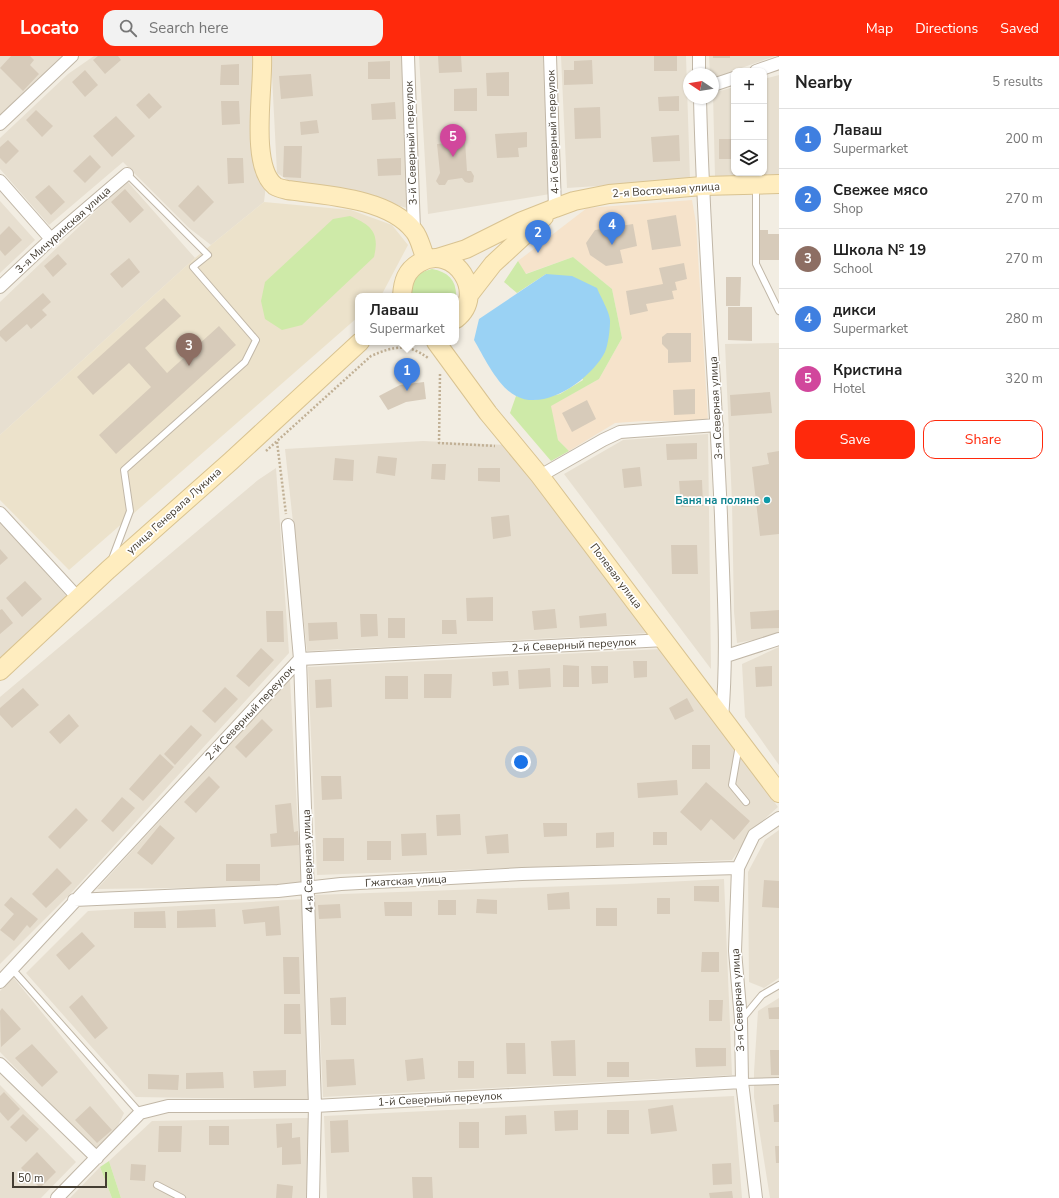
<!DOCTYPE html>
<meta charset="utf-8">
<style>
body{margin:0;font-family:"Nunito Sans",sans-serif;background:#f2f2f2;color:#222}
.controls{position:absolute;right:12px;top:12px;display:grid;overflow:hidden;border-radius:8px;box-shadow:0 1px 3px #0004}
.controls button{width:36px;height:36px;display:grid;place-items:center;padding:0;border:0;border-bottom:1px solid #e0e0e0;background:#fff;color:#222;font:20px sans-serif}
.compass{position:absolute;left:683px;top:12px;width:36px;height:36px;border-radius:50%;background:#fff;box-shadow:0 1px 3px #0004;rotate:282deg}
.scale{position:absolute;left:12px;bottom:10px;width:95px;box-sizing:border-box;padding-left:4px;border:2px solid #443d32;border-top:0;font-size:11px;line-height:14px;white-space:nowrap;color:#443d32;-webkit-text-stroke:3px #fff;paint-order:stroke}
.you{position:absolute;left:521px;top:706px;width:14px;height:14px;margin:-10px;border:3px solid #fff;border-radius:50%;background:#1a73e8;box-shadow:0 0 0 6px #1a73e833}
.badge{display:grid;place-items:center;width:26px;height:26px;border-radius:50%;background:#ff290c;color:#fff;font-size:13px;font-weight:700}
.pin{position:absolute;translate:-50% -33px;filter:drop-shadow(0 1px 2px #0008)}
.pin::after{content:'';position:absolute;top:21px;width:14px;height:12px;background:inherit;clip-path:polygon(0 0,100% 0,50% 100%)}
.popup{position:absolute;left:355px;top:237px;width:104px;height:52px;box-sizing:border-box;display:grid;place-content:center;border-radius:8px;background:#fff;filter:drop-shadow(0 1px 3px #0005);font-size:13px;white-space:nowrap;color:#767676}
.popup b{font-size:15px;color:#222}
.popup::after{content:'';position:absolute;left:50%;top:100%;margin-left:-8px;border:8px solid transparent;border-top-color:#fff}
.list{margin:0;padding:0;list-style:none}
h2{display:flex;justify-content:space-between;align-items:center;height:52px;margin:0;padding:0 16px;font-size:17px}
h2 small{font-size:13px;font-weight:400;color:#767676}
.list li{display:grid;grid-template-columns:26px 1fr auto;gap:12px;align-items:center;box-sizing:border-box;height:60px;padding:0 16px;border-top:1px solid #e0e0e0}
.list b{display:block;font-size:15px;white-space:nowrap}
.list p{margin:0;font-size:13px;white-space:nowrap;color:#767676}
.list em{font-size:13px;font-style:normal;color:#767676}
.actions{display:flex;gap:8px;padding:12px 16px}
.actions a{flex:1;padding:9px 0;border:1px solid #ff290c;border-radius:12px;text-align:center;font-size:14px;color:#ff290c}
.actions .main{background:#ff290c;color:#fff}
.icon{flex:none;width:22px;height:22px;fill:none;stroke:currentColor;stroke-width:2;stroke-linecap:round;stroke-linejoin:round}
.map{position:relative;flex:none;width:779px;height:1142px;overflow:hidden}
header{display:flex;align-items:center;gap:24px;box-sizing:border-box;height:56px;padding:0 20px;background:#ff290c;color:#fff}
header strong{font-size:19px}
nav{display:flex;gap:22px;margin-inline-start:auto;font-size:14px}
.search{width:280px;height:36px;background:#f2f2f2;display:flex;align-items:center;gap:10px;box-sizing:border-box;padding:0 14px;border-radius:12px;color:#767676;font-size:15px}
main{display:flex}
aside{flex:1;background:#fff}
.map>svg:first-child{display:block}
.residential{fill:#e7dfd0}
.commercial{fill:#f6e3cb}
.education{fill:#ece2cb}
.green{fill:#ceeaa8}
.water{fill:#9ad2f4}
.building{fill:#d7cbba}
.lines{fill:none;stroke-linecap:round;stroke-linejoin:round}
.lane-casing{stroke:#c1b7a7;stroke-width:8}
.street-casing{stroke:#c1b7a7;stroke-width:14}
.secondary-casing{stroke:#d9c391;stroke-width:20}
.path{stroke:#c1b095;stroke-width:2.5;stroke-dasharray:2 2;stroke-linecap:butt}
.lane{stroke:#fff;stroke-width:6}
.street{stroke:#fff;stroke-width:12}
.secondary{stroke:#ffedbf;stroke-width:18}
.culture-dot{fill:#0f9aa8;stroke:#fff;stroke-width:1.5}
.labels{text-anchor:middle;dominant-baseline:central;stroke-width:3.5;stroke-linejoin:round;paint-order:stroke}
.street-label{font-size:11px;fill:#443d32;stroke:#fff}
.culture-label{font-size:11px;font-weight:bold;fill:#0d838f;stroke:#fff;text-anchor:end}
</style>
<header>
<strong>Locato</strong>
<div class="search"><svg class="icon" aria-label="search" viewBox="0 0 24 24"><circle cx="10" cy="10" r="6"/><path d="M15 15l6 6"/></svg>Search here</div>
<nav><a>Map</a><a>Directions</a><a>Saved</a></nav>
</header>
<main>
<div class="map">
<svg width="779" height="1142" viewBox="0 0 779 1142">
<rect width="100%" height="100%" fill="#f2ede2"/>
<path class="residential" d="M0,0h66l-66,62z
M94,0h161l11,129 -2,17 -53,43 -22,-17 -66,-66 -74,63 -49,-56v-31l68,-64z
M271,0h132l4,152 -53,-16 -65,-11 -12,-8z
M419,0h124l7,138 -122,20z
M561,0h125l4,124 -123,8z
M709,0h66l-62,22v-4h-3z
M779,19v102h-64l-2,-84 21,-6v86h30v-94z
M127,125l68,77 -195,177v-133z
M0,145l35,39 -35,33z
M779,287v290l-4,3 -38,7 -3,-31 -2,-110 -7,-158z
M708,378l3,235 -147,-195 59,-34z
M423,385l84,4 142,188 -342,18 -22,-202z
M276,412l13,185 -217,239 -72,72v-267l258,-217z
M0,466l69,77 -69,65z
M779,591v118l-34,-48 -3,-53z
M661,593l117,158 -26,23 -20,30 -415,15 -9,-208z
M290,623l11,207 -204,3z
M779,774v148l-15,10 -15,-6 -1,-110 17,-32z
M724,823l8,196 -409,22 -9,-202 312,-11z
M305,843l11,201 -180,-3 -110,-124 62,-62z
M13,921l111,136 -9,19 -19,18 -96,-98v-61z
M779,942v200h-9l-16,-101v-25l4,-61z
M0,1029l76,77 -35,36h-41z
M734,1040l8,102h-415l-3,-82z
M308,1062l2,80h-189l-12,-37 43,-40z
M100,1111l12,31h-42z"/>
<path class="commercial" d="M692,144l4,23 12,198h-64l-29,2 -46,28 -11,-11 -8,-34 49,-27 23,-41 -10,-49 -39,-32 -48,17 -7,-13 69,-53z"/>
<path class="education" d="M264,146l87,8 41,15 16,20 -27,51h-23v21l-289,253 -69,-70v-65l195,-177z"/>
<path class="green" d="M350,160c21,9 30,16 24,41l-72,68 -20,5 -17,-11 -4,-18 4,-19 68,-63z
M573,201l39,32 10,49 -23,41 -48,27 7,34 11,11 -18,10 -41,-48 6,-17 18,4 26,-6 23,-14 -37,-106 -29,19 -13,-11 14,-21 8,13z
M432,213c17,3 25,12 24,29v-2h-46c3,-18 4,-22 22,-27z
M109,1105l12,37h-9l-12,-31z"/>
<path class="water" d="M546,218l26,2 25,12c3,8 14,26 13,34 0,8 -2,23 -5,30 -13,26 -59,60 -89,44 -18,-9 -32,-39 -42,-56l5,-21z"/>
<path class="building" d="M11,0h19l4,4 -4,5 9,9 -16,17 -23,-23z
M98,0h20l3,4 -16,14 -12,-14z
M438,0h23l1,16 -23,1z
M654,0h23v15h-23z
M713,0h17v2h-17z
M592,4l1,24 -29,1v-15h10v-9z
M390,5v18h-22v-17z
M239,8v21h-19l1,-20z
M85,14l13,15 -13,12 -13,-15z
M509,16v24h-22l-1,-23z
M311,18l2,22 -32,3 -2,-23z
M477,32v23h-23v-22z
M149,37l13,14 -13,12 -13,-14z
M679,40v15h-20l-1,-14z
M221,45h18l1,23 -18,1z
M395,46l1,17 -24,1 -1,-16z
M600,51l1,31 -26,1 -1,-31z
M36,54l17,16 -11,11 -16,-17z
M116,60l19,20 -23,21 -19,-21z
M317,64l2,13 -18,2 -1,-13z
M527,76v15l-9,1 1,9 -22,1 -2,-24z
M679,79l1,26 -27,1 -2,-25z
M719,83h15v20h-15z
M8,84l11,11 -13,13 -6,-6v-11z
M465,85l2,30h4l3,5 -1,6 -4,1 -4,-1 -3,-4 -14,2 -3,5h-6l-3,-4 4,-8 -3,-29z
M284,90h18l-1,32 -18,-1z
M90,99l11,12 -16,16 -12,-12z
M227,102h16l1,25 -16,1z
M401,102v17l-23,1 -1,-17z
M49,129l16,17 -14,13 -16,-18z
M198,129l16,17 -20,20 -16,-16z
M125,133l19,21 -14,13 -19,-21z
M676,159l5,31 -29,4 -5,-30z
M633,168l4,22 -17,4 3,13 -17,3 -16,-11 -4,-12 9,-13z
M9,170l13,14 -17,16 -5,-6v-15z
M758,174h10v4h11v26h-20z
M58,198l9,10 -14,13 -9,-11z
M129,202l11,14 -18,16 -12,-14z
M684,207l3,16 -12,3 2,8 -5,1 2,8 -28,5 2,7 -18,4 -4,-24 37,-7 -4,-16z
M726,221h15l-1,29h-14z
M43,237l8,9 -9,8 5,5 -16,14 -4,-5 -21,18 -6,-6v-5z
M164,242l17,18 -36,32 22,25 52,-47 17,19 -120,109 -17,-19 52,-48 -22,-24 -36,32 -16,-18z
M728,251h24v34l-24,-1z
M691,277v29l-23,1v-13l-6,-6v-7l5,-4z
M424,326l2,17 -20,3 -18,8 -9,-14 21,-11z
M695,333v25l-21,1 -1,-25z
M770,336l2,21 -41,3 -1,-21z
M587,344l9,19 -24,13 -10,-19z
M697,387v16l-30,1 -1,-16z
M779,395v83l-19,2 -8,-69 17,-3 -2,-11z
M378,400l19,2 -2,18 -19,-3z
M335,402l19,2 -1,21 -20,-1z
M432,408h14l-1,16 -14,-1z
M640,411l2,19 -18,2 -2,-19z
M478,412h22v14l-22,-1z
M702,424l1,26 -22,1 -2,-26z
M509,459l2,21 -18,3 -2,-22z
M671,489h26l1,29h-26z
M0,493l8,9 -8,7z
M25,525l17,18 -20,18 -16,-19z
M493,541v24h-26l-1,-23z
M2,553l11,14 -13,11v-24z
M555,553l2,19 -23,2 -2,-19z
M779,554v18l-28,1 -1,-17z
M266,555h17l1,31h-17z
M606,557l1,13 -27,2 -1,-12z
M360,558h17l1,22 -17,1z
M388,562h17v20h-17z
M442,564h14l1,14h-15z
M337,566l1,17 -29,2 -1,-18z
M261,592l13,12 -25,27 -13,-11z
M633,605h14v16l-13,1z
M563,609l16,1v21h-16z
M591,610h17v17l-16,1z
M772,610v20l-16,1 -1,-20z
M550,612l1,19 -32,2 -1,-19z
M508,615l1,14 -16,1 -1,-14z
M424,618h28l-1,24h-27z
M385,620h23v23h-23z
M331,623l1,28 -16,1 -1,-28z
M225,631l13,12 -23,24 -13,-12z
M23,632l16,17 -27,23 -12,-13v-7z
M687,642l7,13 -19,9 -6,-12z
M69,658l10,12 -19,18 -11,-12z
M262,663l11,11 -27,28 -11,-11z
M191,669l11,10 -27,30 -11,-11z
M692,689h18v24h-18z
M160,698l14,13 -31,34 -14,-12z
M209,720l11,11 -24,26 -12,-11z
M321,720h20l1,23 -20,1z
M677,724l1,15 -40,3 -1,-15z
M706,726l44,39 -16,19 -23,-21 -10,12 -21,-19z
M122,741l13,11 -22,24 -12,-11z
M291,747l3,29 4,-1 1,14 -28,2 -1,-13 7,-1 -2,-28z
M76,752l12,12 -28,29 -12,-12z
M460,758l1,21 -24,1 -1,-21z
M543,767h24v13l-23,1z
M160,769l15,13 -23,27 -15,-12z
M614,776v15l-18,1v-15z
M653,776h14v13h-14z
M426,777l1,22 -25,1 -1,-22z
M508,778l1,19 -22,1 -2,-18z
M323,782h21v23h-21z
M367,785h24v19h-24z
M226,808h34v17h-34z
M57,812l15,15 -26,25 -14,-14z
M764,824l15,1v27l-17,-1z
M694,830h25v16l-25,-1z
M569,836l1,17 -22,1 -1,-16z
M11,841l27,22 -8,9 -3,-3 -13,16 -14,-11 14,-16 -10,-9z
M657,842h13v16h-13z
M477,843l20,1v14l-21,-1z
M438,844h18v15h-18z
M384,846h28v14h-27z
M340,848l1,14 -22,1 -1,-14z
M279,850l2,29 -15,1 -1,-14 -21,2 -2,-14z
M596,852h21v18h-21z
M215,853l1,18 -39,1v-17z
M165,855l1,17h-32v-16z
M82,876l13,14 -26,24 -13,-15z
M702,896h17v20h-18z
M283,901h16l1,37h-16z
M82,939l26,33 -13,11 -26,-32z
M346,941v28h-15l-1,-27z
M709,944h14l-1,21h-13z
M284,948h16l1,30h-17z
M779,951v12h-10l-1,-11z
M2,952l19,21 -20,18 -1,-36z
M575,984l1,36h-23l-2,-35z
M506,987h19l1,31h-19z
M32,988l26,28 -16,15 -27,-29z
M695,992h31v18l-30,1z
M770,994h9v25h-8z
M423,1002l2,21 -18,2 -2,-21z
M354,1003l2,26 -29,2 -1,-27z
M458,1005h16v17h-16z
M607,1006h22v15h-22z
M286,1014v16l-32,2 -1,-17z
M223,1016l1,16 -38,1v-16z
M148,1018l31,1 -1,15 -30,-1z
M4,1036l16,17 -12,12 -8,-9v-16z
M779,1048v18h-5l-1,-17z
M673,1049l4,26 -26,3 -3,-25z
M90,1050l22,24 -15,13 -22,-23z
M578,1054v20l-23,1 -1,-20z
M607,1054h22v24h-22z
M23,1058l16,15 -13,13 -16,-15z
M526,1059l1,19 -22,1v-19z
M348,1064l1,32 -18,1 -1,-32z
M459,1066h20v26h-20z
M292,1067v15l8,-1 1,27 -19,1v-18l-5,1 -1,-24z
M159,1070h23l-1,26h-23z
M209,1070h20v19h-20z
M775,1090h4v17h-3z
M37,1096l19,20 -16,16 -19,-20z
M731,1107l1,21 -19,1 -1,-21z
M131,1108l15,1 -1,16 -15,-1z
M412,1121h20l1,21h-20z
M277,1128l16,2 -1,12h-16z
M732,1135l1,7h-23l-1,-5z"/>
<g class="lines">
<g class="lane-casing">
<path id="lane" d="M756,130v78l23,47
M112,503l18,-48 -6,-41 121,-108 11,-22 -63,-73 15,-12 -81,-81
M739,689l-7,40 14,17
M12,913l128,144
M742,963l20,-24 17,-10
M742,1026l37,-1
M157,1129l25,13"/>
</g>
<g class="street-casing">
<path id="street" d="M408,0l6,175
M550,0l5,152
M699,0v18
M756,15l23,-8
M713,29l21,-7
M700,42c3,139 15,278 21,418 2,67 7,134 1,202
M0,68l72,-68
M0,125l51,58
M0,231l51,-48 76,-65
M540,420l63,-36 17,-8 97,-7
M0,457l79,86
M288,469l12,134 15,447 -2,92
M726,600l53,-17
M74,844l204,-9 63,-7 181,-10 216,-6
M0,926l300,-323 365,-19
M0,1008l97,94
M57,1142l83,-85 28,-7h147l427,-24
M756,1142l-14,-116 -1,-62 -6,-69 3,-83 16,-33 25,-17"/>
</g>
<g class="secondary-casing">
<path id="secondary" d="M262,0c2,30 -13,110 13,130 3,2 8,3 12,4 37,5 102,8 127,41 6,7 8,20 12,28
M437,202l29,-9 56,-28 33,-13 19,-7 35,-7 93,-8 77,-2
M469,239l24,-31 51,-47
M402,240c1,-15 4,-25 17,-33 35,-21 69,31 37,56
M436,286l52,71 52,63 239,317
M0,615l108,-101 123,-109 129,-119"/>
</g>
<path class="path" d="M440,318l-1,69 56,3
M277,386l9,72
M266,395l105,-95c23,-10 37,-13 57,2"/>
<use href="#lane" class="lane"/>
<use href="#street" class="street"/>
<use href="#secondary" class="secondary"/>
</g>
<circle class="culture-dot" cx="767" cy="444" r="4"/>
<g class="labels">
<g class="street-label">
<text transform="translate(553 76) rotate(-92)">4-й Северный переулок</text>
<text transform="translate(411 87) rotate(-92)">3-й Северный переулок</text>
<text transform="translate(666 134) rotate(-4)">2-я Восточная улица</text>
<text transform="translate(63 174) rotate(-42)">3-я Мичуринская улица</text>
<text transform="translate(716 352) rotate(-93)">3-я Северная улица</text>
<text transform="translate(174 455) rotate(-42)">улица Генерала Лукина</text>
<text transform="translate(616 520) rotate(53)">Полевая улица</text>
<text transform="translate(574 589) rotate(-3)">2-й Северный переулок</text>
<text transform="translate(250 657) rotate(-47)">2-й Северный переулок</text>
<text transform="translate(308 805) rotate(-92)">4-я Северная улица</text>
<text transform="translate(406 825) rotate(-3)">Гжатская улица</text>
<text transform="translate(738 944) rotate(-93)">3-я Северная улица</text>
<text transform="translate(440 1043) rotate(-3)">1-й Северный переулок</text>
</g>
<g class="culture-label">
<text x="759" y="444">Баня на поляне</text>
</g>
</g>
</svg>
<div class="controls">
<button>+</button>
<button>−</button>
<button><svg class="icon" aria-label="layers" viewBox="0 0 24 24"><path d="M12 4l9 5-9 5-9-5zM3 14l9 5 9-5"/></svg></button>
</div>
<svg class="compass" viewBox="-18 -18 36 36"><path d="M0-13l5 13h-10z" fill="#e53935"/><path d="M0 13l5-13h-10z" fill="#767676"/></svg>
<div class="scale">50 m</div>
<div class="you"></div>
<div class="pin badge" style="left:407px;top:335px;background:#3f7fe0">1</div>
<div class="popup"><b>Лаваш</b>Supermarket</div>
<div class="pin badge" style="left:538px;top:197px;background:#3f7fe0">2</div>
<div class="pin badge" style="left:189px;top:310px;background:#8d6e63">3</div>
<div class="pin badge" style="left:612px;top:189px;background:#3f7fe0">4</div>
<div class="pin badge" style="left:453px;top:101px;background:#d1479c">5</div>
</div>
<aside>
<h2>Nearby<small>5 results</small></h2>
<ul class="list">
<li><span class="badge" style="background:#3f7fe0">1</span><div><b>Лаваш</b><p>Supermarket</p></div><em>200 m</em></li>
<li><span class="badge" style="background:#3f7fe0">2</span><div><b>Свежее мясо</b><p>Shop</p></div><em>270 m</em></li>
<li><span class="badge" style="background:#8d6e63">3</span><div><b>Школа № 19</b><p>School</p></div><em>270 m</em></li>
<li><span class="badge" style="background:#3f7fe0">4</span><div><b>дикси</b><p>Supermarket</p></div><em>280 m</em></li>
<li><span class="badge" style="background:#d1479c">5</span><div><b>Кристина</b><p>Hotel</p></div><em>320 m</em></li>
</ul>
<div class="actions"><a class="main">Save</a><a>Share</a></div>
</aside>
</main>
